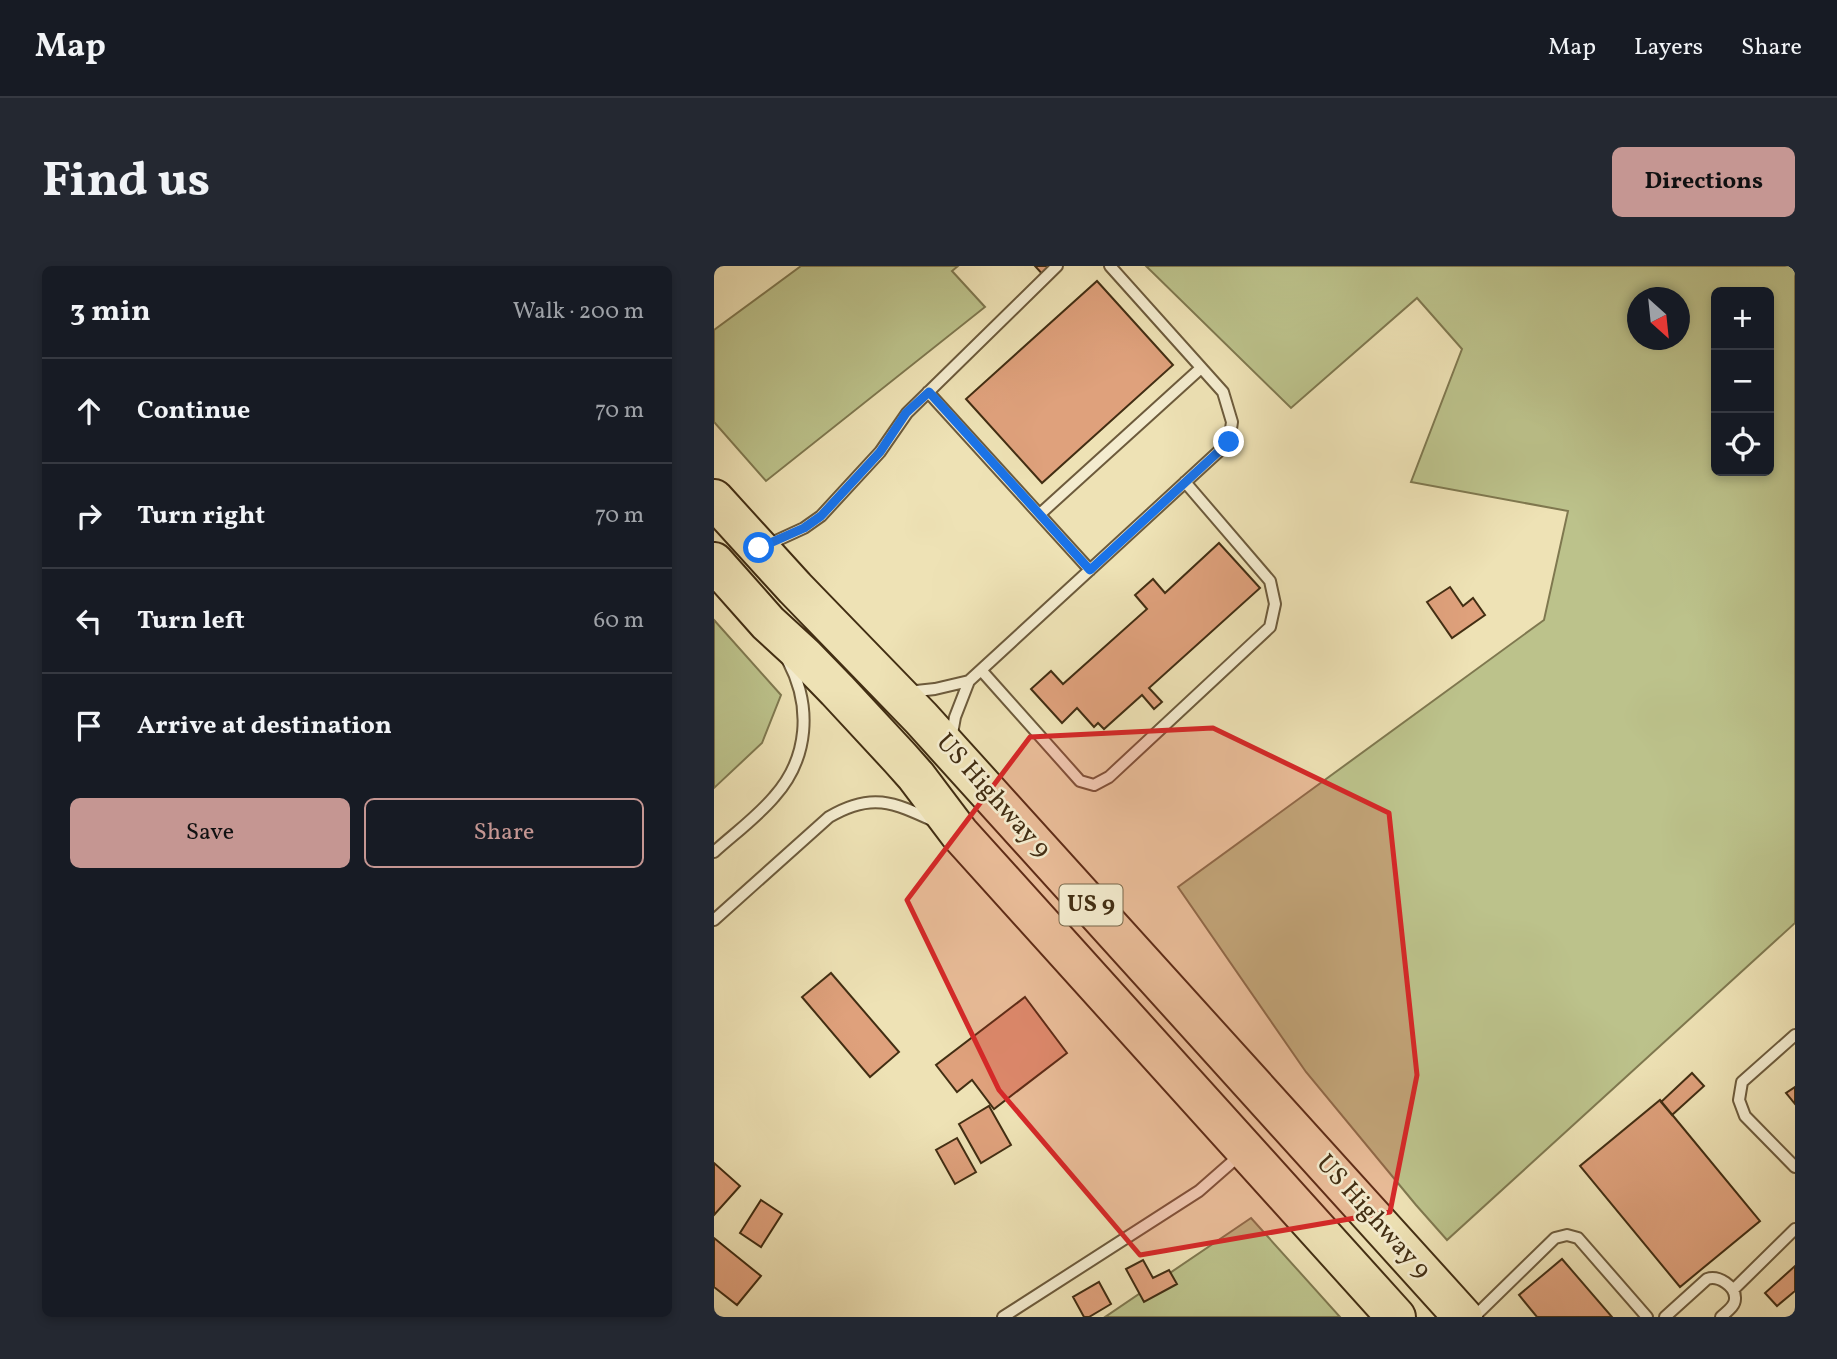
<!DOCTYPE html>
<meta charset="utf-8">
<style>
body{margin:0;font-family:Vollkorn,serif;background:#242831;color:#f1f3f6}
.controls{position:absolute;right:21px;top:21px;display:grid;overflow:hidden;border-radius:10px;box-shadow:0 4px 10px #0003}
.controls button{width:63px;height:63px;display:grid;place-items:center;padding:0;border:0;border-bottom:2px solid #363941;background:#171b24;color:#f1f3f6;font:35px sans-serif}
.compass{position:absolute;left:913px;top:21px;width:63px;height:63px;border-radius:50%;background:#171b24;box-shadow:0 4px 10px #0003;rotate:153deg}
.stop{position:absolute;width:21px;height:21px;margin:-16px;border:5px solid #1a73e8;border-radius:50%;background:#fff}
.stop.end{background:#1a73e8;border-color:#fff;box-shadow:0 2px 7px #0008}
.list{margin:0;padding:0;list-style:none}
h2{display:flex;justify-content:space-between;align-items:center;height:91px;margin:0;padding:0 28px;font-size:30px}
h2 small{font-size:23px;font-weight:400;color:#9ea1a6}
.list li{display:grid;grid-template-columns:46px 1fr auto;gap:21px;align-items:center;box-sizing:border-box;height:105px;padding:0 28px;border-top:2px solid #363941}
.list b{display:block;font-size:26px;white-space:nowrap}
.list em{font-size:23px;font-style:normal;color:#9ea1a6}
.actions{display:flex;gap:14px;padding:21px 28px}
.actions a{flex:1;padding:16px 0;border:2px solid #c59692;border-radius:10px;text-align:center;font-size:24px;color:#c59692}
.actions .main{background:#c59692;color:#111}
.icon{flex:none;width:38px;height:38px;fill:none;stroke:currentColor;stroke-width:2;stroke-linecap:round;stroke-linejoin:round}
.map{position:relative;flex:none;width:1081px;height:1051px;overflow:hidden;border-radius:10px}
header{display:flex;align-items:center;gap:42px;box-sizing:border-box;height:98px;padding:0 35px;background:#171b24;border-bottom:2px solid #363941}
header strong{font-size:33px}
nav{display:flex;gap:38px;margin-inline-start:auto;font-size:24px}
.intro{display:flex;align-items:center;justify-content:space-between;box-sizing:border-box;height:168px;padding:0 42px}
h1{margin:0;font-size:49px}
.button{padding:18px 32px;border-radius:10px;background:#c59692;color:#111;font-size:24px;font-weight:700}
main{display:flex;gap:42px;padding:0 42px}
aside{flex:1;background:#171b24;border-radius:10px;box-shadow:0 4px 10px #0003}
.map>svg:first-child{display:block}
.green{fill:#bcc28b;stroke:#7f784f;stroke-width:2;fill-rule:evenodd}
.building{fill:#dfa17c;stroke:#422e13;stroke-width:2}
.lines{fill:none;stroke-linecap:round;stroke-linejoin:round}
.lane-casing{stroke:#6d5b3c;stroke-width:14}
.highway-casing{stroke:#422e13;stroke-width:42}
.lane{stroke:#f4eccf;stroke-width:10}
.highway{stroke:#eee2b5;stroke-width:38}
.route{stroke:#1a73e8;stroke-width:9}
.marked{fill:#d62828;fill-opacity:0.2;stroke:#d62828;stroke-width:5;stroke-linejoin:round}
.labels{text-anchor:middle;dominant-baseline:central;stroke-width:5;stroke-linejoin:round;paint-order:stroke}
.shield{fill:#f4eccf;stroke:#77674b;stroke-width:2}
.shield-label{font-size:24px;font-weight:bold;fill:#422e13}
.street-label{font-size:26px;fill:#422e13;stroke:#f4eccf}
</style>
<header>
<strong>Map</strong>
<nav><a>Map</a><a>Layers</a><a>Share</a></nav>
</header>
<div class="intro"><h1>Find us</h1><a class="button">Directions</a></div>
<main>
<aside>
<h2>3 min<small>Walk · 200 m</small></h2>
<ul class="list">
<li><svg class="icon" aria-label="ahead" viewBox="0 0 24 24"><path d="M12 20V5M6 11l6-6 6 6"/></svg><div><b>Continue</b></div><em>70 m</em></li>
<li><svg class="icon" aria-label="right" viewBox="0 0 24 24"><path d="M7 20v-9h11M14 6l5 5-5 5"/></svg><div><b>Turn right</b></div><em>70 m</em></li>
<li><svg class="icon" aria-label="left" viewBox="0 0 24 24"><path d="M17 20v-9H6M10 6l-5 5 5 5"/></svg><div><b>Turn left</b></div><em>60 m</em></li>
<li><svg class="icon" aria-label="arrive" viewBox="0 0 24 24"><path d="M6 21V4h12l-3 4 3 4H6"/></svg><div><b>Arrive at destination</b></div></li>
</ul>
<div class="actions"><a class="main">Save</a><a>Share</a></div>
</aside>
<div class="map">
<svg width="1081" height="1051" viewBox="0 0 1081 1051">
<rect width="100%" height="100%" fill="#eee2b5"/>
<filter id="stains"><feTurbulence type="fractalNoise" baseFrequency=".00286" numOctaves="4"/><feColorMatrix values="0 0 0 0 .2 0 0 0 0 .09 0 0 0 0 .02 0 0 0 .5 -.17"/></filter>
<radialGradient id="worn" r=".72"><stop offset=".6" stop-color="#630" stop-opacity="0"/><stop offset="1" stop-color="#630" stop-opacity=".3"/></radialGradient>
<path class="green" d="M87,0h157l-6,5 33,36 -219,174 -52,-59v-92z
M432,0h649v657l-348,317 -31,-35 -110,-133 -128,-185 366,-267 24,-109 -157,-29 51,-133 -45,-51 -126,110zM1055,26v179h-53v-179zM924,32h42v42h-42z
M0,354l67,75 -19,48 -48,45z
M537,952l89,99h-235z"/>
<path class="building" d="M321,0h21l-11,11z
M383,15l76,84 -131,118 -76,-84z
M505,277l41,45 -111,100 13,14 -8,7 -12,-14 -38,34 -6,-6 -4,4 -17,-19 -15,15 -31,-34 20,-18 12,13 84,-75 -12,-14 18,-16 12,14z
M736,321l13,19 10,-8 12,17 -33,23 -25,-36z
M117,707l68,79 -29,25 -68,-80z
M311,731l42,56 -73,56 -22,-29 -15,12 -21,-27z
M978,807l12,13 -32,29 -11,-13z
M1081,821v17l-9,-11z
M946,834l100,121 -80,66 -100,-121z
M275,840l22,39 -30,18 -22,-39z
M243,872l19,34 -21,12 -19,-34z
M0,897l26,23 -26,29z
M47,934l21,14 -21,33 -21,-14z
M0,972l47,38 -24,29 -23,-18z
M848,993l50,58h-75l-18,-22z
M429,994l10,18 16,-8 8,14 -33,18 -18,-33z
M1081,1000v25l-18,15 -12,-13z
M385,1016l12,22 -22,13h-5l-11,-20z"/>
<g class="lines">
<g class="lane-casing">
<path id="lane" d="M214,126l162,178
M326,248l161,-146
M53,279l37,-17 17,-12 59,-64 27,-39 150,-147
M267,404l99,111 14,4 15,-8 161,-150 5,-23 -5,-23 -85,-99
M193,426l28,-3 34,-8
M237,473l4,-22 14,-36 260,-239 3,-20 -9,-30 -113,-126
M0,586c20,-18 43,-35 60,-55 35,-39 38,-91 14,-136
M0,654l115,-103c42,-25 64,-15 105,4
M1081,769l-53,47 -3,18 6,16 50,51
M1019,1024l62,-61
M289,1051l196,-126 41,-36
M760,1051l81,-79 12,-3 11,3 69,79
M951,1051l42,-38c11,-4 29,7 28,20 0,8 -9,13 -14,18"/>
</g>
<g class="highway-casing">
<path id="highway" d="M0,233l81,89 126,130 542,599
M0,296l54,61 36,33 33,34 63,68 16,18 43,57 437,484"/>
</g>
<use href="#lane" class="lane"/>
<use href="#highway" class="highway"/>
</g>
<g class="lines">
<path class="route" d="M45,282l45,-20 17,-12 59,-64 26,-39 23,-21 161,178 139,-128"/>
</g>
<path class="marked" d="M499,462l176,85 28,262 -27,137 -250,43 -141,-165 -92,-190 123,-163z"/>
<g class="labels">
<rect class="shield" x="345.5" y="618.5" width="63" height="41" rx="5"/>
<g class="shield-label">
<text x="377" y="639">US 9</text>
</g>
<g class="street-label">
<text transform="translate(279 530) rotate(48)">US Highway 9</text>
<text transform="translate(659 951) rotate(48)">US Highway 9</text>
</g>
</g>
<rect width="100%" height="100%" filter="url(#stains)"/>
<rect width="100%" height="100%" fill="url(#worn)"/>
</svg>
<div class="controls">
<button>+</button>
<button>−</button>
<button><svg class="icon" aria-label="locate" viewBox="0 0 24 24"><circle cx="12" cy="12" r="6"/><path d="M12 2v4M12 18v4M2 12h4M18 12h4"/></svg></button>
</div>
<svg class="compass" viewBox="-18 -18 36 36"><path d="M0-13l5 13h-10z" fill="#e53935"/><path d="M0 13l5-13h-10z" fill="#9ea1a6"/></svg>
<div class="stop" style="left:45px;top:282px"></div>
<div class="stop end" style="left:515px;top:176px"></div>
</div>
</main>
